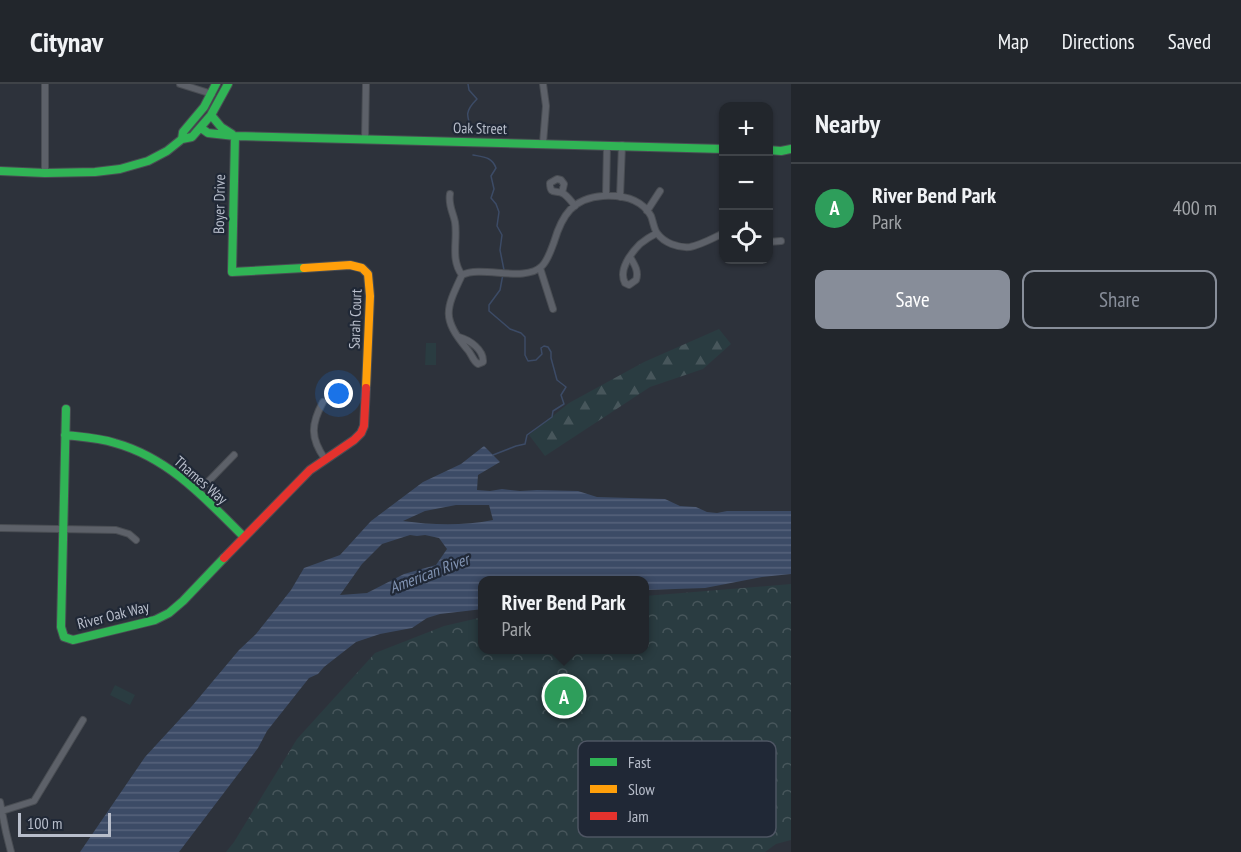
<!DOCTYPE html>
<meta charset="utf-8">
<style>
body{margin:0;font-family:"PT Sans Narrow",sans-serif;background:#2e3238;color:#f1f3f6}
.controls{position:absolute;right:18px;top:18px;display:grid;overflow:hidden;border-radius:12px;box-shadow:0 2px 4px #0004}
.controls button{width:54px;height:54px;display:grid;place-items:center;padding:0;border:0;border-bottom:2px solid #3f4348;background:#22262c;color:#f1f3f6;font:30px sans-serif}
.scale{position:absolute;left:18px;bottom:15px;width:93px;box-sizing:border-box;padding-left:6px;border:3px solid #b8becb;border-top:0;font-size:16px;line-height:21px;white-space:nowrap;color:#b8becb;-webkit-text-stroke:4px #202836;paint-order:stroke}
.you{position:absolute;left:339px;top:310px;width:21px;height:21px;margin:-15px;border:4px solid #fff;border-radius:50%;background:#1a73e8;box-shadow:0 0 0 9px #1a73e833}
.badge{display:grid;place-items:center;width:39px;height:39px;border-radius:50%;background:#878d99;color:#fff;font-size:20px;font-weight:700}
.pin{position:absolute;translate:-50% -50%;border:3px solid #fff;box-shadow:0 2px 6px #0006}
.popup{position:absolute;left:478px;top:492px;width:171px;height:78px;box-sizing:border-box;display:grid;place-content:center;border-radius:12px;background:#22262c;filter:drop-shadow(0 2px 4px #0005);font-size:20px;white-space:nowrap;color:#a2a5a9}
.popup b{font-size:22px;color:#f1f3f6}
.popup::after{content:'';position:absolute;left:50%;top:100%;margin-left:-12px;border:12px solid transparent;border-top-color:#22262c}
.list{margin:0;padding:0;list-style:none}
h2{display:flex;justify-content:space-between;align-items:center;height:78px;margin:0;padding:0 24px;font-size:26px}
h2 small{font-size:20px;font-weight:400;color:#a2a5a9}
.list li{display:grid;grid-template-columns:39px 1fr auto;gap:18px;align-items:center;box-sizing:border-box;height:90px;padding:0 24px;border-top:2px solid #3f4348}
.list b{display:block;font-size:22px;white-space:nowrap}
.list p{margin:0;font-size:20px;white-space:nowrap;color:#a2a5a9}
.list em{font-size:20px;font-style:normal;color:#a2a5a9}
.actions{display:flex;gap:12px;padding:18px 24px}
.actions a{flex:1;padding:14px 0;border:2px solid #878d99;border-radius:12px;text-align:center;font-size:21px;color:#878d99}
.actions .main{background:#878d99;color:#fff}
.icon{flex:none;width:33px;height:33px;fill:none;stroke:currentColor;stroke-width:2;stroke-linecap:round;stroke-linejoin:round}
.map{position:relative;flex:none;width:791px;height:768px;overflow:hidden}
header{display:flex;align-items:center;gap:36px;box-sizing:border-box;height:84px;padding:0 30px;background:#22262c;border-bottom:2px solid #3f4348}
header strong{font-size:28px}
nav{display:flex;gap:33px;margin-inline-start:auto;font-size:21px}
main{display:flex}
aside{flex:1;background:#22262c}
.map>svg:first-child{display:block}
.forest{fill:url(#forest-firs)}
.park{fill:url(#park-crowns)}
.pitch{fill:#2a3c41}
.water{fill:url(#water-rules);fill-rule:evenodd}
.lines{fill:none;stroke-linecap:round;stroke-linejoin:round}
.stream{stroke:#3c4b66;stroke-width:1.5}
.street-casing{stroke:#494d53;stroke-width:8}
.fast-casing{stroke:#494d53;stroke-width:10}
.slow-casing{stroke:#494d53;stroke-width:10}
.jam-casing{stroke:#494d53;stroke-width:10}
.street{stroke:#5d6169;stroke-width:6}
.fast{stroke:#30b455;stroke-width:8}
.slow{stroke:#ff9f0a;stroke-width:8}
.jam{stroke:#e5322d;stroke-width:8}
.labels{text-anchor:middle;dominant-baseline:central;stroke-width:4.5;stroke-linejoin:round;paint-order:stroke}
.street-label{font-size:15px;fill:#b8becb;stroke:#202836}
.water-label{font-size:16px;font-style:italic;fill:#8193b2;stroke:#202836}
.key{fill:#202836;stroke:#4e5563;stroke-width:1.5}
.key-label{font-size:16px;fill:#b8becb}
</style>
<header>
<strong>Citynav</strong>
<nav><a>Map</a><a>Directions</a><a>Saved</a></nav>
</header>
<main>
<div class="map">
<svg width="791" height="768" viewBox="0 0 791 768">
<defs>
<pattern id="forest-firs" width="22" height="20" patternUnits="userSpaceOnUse" patternTransform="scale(1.5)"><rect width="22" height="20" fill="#2a3c41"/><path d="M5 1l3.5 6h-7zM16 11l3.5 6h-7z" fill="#47565b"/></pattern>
<pattern id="park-crowns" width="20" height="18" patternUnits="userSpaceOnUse" patternTransform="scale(1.5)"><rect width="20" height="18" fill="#2a3c41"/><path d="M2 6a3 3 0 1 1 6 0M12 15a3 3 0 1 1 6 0" fill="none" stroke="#47565b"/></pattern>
<pattern id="water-rules" width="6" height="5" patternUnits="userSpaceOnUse" patternTransform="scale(1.5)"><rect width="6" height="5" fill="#3c4b66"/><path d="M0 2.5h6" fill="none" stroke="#56637b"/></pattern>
</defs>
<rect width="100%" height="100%" fill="#2d323b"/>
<path class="forest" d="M719,245l12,15 -28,25 -53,18 -105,69 -16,-21 40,-32 75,-41z"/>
<path class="park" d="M791,500v256l-15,4 -11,8h-539l8,-10 63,-103 78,-86 69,-27 39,-9v33h162v-54z"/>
<path class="pitch" d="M426,259h10v22h-11z
M115,601l20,10 -5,10 -20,-10z"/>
<path class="water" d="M484,362l16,16 -22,13 -1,15 13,1 12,-2 18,2 17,-1 41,1 19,6 68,2 15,7 16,1 11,5 10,1 10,-2h64v63l-29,3 -57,11 -60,2v-10h-162v29l-43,5 -13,4 -15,10 -32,6 -24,8 -32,25 -6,7 -9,4 -42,53 -9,17 -79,104h-99l65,-95 47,-51 47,-56 17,-16 35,-44 13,-22 36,-13 31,-34 52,-39 38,-18zM456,421h33l4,15c-30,6 -61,5 -90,1l22,-10zM410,451l7,1 8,-1 14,3 8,11 -11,16 -32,9 -37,19 -27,2 22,-31 20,-20z"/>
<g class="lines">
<path class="stream" d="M468,0l1,6 8,9c-12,12 -11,16 -5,31
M473,71c11,2 19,2 23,13l-5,8 3,13 -3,9 5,6 3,8 -2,14 5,9 -2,15 4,20
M493,371l23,-9 9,-2 2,-9 25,-18 1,-6 11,-7 -3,-9 5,-8 -9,-7 -6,-22v-6l-3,-5 -4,-1 -3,2 1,6 -6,6 -8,1 -3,-6v-18l-4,-4 -11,-4 -21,-18v-6l11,-15 3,-16"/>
<g class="street-casing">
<path id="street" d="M180,0l32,10
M365,55l1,-55
M543,59l3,-37 -3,-22
M45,89v-89
M562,109l2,-9 -3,-4 -4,-1 -7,4c0,13 6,6 14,11 4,3 8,8 11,12
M450,110c-2,11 3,18 5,28 3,18 -5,37 7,53
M606,112l1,-51
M620,113l2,-52
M647,127l13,-20
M768,158l13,-1
M630,173c5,8 9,15 6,23l-7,5 -4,-2c-7,-13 6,-30 15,-39 5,-4 11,-8 17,-11
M540,184l13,41
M462,191c20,-10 63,8 80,-9 6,-6 9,-16 12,-24 8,-27 19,-44 49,-46 19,-1 38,2 48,20 2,5 3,13 6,17 7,10 21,15 33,14 11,-2 23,-9 34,-14
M459,253c11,3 25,13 24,25l-5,2c-6,-4 -6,-10 -11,-15 -26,-31 -21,-40 -5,-74
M323,318c-12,22 -13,36 2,57
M198,408l36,-37
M0,444l116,2 13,4 7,6
M0,718l6,30 5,20
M2,727l32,-10 49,-81"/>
</g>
<g class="fast-casing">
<path id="fast" d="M211,31l10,12 11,7
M201,44l7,5 27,3 489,13
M235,52l-3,136 72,-4
M182,55l1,-7 21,-25 12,-23
M768,66l13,1 10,-2
M0,87l45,2 50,-1 25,-3 28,-8 19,-10 15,-12 10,-2 19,-22 17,-31
M66,325l-5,218 3,10 9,3 82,-20 14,-7 14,-12 41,-43
M65,351c17,2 34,3 50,8 54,15 91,56 129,94"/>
</g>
<g class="slow-casing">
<path id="slow" d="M304,184l46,-3 12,3 6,6 2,22 -4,92"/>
</g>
<g class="jam-casing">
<path id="jam" d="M224,474l86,-88 44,-30 7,-7 3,-7 2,-38"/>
</g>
<use href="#street" class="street"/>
<use href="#fast" class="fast"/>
<use href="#slow" class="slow"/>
<use href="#jam" class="jam"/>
</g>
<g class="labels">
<g class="street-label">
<text transform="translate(480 44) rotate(1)">Oak Street</text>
<text transform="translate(219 120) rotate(-89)">Boyer Drive</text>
<text transform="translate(355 235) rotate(-88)">Sarah Court</text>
<text transform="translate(201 396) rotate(41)">Thames Way</text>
<text transform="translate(113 531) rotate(-14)">River Oak Way</text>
</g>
<g class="water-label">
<text transform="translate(429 489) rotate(-21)">American River</text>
</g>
</g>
<rect x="578" y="657" width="198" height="96" rx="9" class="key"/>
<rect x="590" y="674" width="27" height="8" fill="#30b455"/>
<rect x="590" y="701" width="27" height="8" fill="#ff9f0a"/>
<rect x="590" y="728" width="27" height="8" fill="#e5322d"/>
<g class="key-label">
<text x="628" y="684">Fast</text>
<text x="628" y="711">Slow</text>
<text x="628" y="738">Jam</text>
</g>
</svg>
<div class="controls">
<button>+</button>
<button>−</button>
<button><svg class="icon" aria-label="locate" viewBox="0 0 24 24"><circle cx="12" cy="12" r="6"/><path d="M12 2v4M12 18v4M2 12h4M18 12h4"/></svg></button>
</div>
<div class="scale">100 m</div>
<div class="you"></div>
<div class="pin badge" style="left:564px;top:612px;background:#2e9e5b">A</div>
<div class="popup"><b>River Bend Park</b>Park</div>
</div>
<aside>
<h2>Nearby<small></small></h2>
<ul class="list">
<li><span class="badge" style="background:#2e9e5b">A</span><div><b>River Bend Park</b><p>Park</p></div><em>400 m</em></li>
</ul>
<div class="actions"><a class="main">Save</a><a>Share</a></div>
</aside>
</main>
